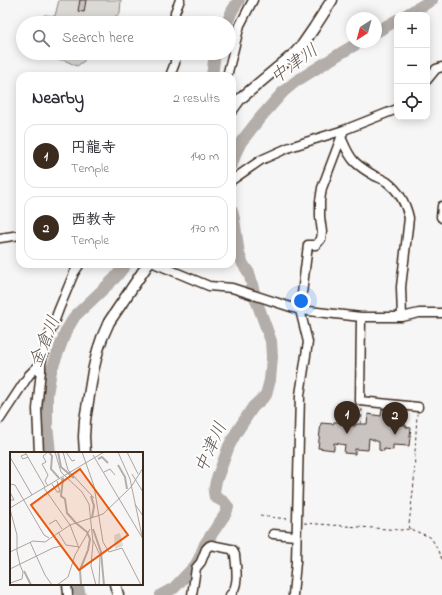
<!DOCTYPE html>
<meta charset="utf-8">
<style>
body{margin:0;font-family:"Indie Flower","Klee One",sans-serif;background:#f7f7f7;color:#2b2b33}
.controls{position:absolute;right:12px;top:12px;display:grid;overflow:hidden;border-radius:8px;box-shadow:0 2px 10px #0003}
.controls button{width:36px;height:36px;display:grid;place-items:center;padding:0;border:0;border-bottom:1px solid #e1e1e2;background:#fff;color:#2b2b33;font:20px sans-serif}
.compass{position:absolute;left:346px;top:12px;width:36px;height:36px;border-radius:50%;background:#fff;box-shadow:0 2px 10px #0003;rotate:216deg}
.you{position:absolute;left:301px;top:301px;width:14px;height:14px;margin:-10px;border:3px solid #fff;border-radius:50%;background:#1a73e8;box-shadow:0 0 0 6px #1a73e833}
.badge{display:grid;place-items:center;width:26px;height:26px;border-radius:50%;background:#3b2a1e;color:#fff;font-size:13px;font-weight:700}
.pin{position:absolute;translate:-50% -33px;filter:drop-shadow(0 1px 2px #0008)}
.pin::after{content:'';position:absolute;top:21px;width:14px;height:12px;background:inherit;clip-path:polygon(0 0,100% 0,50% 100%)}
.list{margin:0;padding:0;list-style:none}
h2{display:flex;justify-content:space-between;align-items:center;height:52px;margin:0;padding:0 16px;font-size:17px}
h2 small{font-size:13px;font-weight:400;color:#7c7c81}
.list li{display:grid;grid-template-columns:26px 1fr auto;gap:12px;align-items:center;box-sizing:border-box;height:64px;margin:0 8px 8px;padding:0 8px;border:1px solid #e1e1e2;border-radius:12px}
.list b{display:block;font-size:15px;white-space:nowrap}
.list p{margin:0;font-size:13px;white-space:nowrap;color:#7c7c81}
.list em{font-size:13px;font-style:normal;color:#7c7c81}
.icon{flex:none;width:22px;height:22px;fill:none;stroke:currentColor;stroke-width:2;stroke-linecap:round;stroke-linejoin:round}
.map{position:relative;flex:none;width:442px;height:595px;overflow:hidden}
.search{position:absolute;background:#fff;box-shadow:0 2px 10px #0003;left:16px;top:16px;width:220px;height:44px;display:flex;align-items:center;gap:10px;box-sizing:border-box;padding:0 14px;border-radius:22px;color:#7c7c81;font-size:15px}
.panel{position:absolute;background:#fff;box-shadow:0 2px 10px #0003;left:16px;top:72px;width:220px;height:196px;border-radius:12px}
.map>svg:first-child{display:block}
.green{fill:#dbd9d6;stroke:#8b827a}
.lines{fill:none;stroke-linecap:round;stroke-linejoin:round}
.river{stroke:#b4aeaa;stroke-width:12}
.building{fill:#c9c3c1;stroke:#3b2a1e}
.minor-casing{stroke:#3b2a1e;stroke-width:11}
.tertiary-casing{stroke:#3b2a1e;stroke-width:13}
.path{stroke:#3b2a1e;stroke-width:1;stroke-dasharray:3 3;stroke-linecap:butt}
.minor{stroke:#fff;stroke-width:8}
.tertiary{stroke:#fff;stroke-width:10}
.labels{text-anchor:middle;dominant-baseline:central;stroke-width:4;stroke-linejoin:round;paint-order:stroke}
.water-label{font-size:18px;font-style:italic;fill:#65584f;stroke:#fff}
.inset-river{fill:none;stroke:#b4aeaa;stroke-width:2}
.inset-road{fill:none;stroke:#aca4a0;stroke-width:1}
.view{fill:#e8590c;fill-opacity:0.15;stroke:#e8590c;stroke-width:2}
.inset-edge{fill:none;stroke:#3b2a1e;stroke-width:2}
</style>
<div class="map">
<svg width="442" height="595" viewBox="0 0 442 595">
<rect width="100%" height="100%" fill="#f7f6f6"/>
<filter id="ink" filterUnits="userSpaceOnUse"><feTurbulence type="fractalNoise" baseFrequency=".025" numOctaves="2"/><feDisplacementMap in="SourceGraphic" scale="8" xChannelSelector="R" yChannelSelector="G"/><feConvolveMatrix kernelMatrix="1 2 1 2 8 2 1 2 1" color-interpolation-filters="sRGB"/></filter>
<g filter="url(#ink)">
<path class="green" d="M59,0h62l-1,13 -14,10h-64l2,-8 11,1z
M41,53h44l-1,8 -7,5 -13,-6 -19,-1z"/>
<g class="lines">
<path class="river" d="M406,15l26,-15
M227,23l5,-12 7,-11
M376,32l21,-12
M212,76l3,-23
M232,164l4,-12 5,-10 19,-24 23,-26 12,-10 46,-29 19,-11
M232,211l2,8 5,35 4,10 6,9 5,19
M50,453l-3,-28v-31l4,-23 15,-40 9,-15 40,-38 11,-14
M77,584l3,11
M161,595l13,-7 21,-22 4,-7 6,-15 21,-31 2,-6 -4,-5 -9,-5 -1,-5 2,-11 13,-35 7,-13 17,-26 13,-12 4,-15 2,-23 -1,-16 -16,-44"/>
</g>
<path class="building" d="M80,0h6l-2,12 -6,-1z
M382,409h6l-2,14 20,2v2l5,1 -2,18 -16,-1v5l-9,-1v2l-5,-1v-8l-10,-4 -1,12 -13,-1v5l-11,-1 1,-8 -11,-2v7l-16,-2 3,-25 12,1 1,-2h6v2l15,2v-2h12l1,-10 13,2z"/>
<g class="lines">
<g class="minor-casing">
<path id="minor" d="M175,23v-11l5,-12
M170,76l5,-13v-10
M227,76l13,-51 13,-25
M427,80l9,-11 6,-2
M341,137c4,9 7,18 14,25 6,6 13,10 20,14 4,2 8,3 12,6 12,9 19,22 22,36l-8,69 1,30
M232,180l29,-20 29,-13 54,-17 53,-21
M442,206l-1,11 1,1
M0,238l20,-3
M156,264l53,22 23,2 68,22 61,7h41l17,-4h23
M361,317l-1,84 58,6
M0,419l29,-44 12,-12 6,-22 12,-32 15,-36 6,-9
M39,453l-2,-44 4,-39v-7
M273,534l23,2
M67,584l1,11
M192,595l4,-27 5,-6 5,-13 3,-3 2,-1 20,4 2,1 2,5c1,12 5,31 -5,40
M293,595l3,-33 4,-167 8,-53 -8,-32 8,-65h8l5,-6 1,-7 -2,-15v-16l2,-13 22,-58"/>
</g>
<g class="tertiary-casing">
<path id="tertiary" d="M232,110l8,-11 55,-46 8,-9 11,-16 18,-28
M85,453l-1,-16 1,-17 8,-49 5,-21 4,-12 7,-16 39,-58
M115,584l3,11"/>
</g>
<path class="path" d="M361,424l1,-15
M403,425l1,-11
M260,516l29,3
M304,523l97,7 9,-1 20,8 2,2 10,20
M410,529l-1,-5 5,-41 1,-31 2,-38"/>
<use href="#minor" class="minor"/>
<use href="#tertiary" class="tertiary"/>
</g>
</g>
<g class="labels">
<g class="water-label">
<text transform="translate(295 65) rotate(-36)">中津川</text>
<text transform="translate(46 342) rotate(-68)">金倉川</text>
<text transform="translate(212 448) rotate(-66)">中津川</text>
</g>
</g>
<g transform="translate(10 452)">
<rect width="133" height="133" fill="#f7f6f6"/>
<path d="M110,81l3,13 -8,3 -1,-14z" fill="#dbd9d6"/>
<path class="inset-river" d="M39,0l3,4 -1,13 8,9M48,0l3,15 13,11M88,7l4,-2 6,6M108,13l7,12 2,12M51,28l2,-1 -2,17 4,3 2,14 9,10M81,44l3,10 -2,12M66,71l11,9 3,7 -2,11 -8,20 1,15M83,77l8,23 3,33M14,119l7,14"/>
<path class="inset-road" d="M15,0l20,35M45,0l6,20 21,20 7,12 4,38 -2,24 5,19M53,0l5,18 26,28M56,0l6,9 3,-1M72,0l12,34 9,56 6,10 13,-4 19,37M108,0l12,27 12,57M117,0l11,22M16,2l-5,2 2,3 5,-2M83,3l50,84M0,5l22,38M94,20l6,-3 5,6M122,22l11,18M0,32l5,1 29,50 5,3M42,32l5,8h3l-3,-11M38,34l-3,-5 3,-6 -6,-11 4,-2 -3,-6 5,-4M34,36l26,37 9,23M0,40l4,8h-4M125,52l8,12M0,56l94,-56M0,57l7,26v16l3,14M39,72l7,-4 6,9M48,80l8,13 13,2M83,88l7,15 -1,30M20,90l15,33 7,10M0,100l23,-11 12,1 25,-17 33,-11 28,-27 12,-19M0,117l43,-21 8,-2 3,4M0,131l12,-4 1,-7 -3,-7M47,133l11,-8 7,-22 15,-26"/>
<path class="view" d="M70,17l48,66 -49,35 -48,-65z"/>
<rect width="133" height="133" class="inset-edge"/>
</g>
</svg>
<div class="controls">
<button>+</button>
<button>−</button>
<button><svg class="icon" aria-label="locate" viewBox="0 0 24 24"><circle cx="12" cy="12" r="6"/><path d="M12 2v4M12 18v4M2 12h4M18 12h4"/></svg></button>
</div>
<svg class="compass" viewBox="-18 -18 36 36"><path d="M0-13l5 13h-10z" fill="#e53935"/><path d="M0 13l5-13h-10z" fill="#7c7c81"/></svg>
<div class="you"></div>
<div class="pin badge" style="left:347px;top:434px">1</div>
<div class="pin badge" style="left:395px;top:435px">2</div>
<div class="search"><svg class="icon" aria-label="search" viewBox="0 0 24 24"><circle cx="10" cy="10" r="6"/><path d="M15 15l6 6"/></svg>Search here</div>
<section class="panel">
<h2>Nearby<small>2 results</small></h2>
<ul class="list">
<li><span class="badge">1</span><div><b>円龍寺</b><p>Temple</p></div><em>140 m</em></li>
<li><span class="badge">2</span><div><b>西教寺</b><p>Temple</p></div><em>170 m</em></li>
</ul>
</section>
</div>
